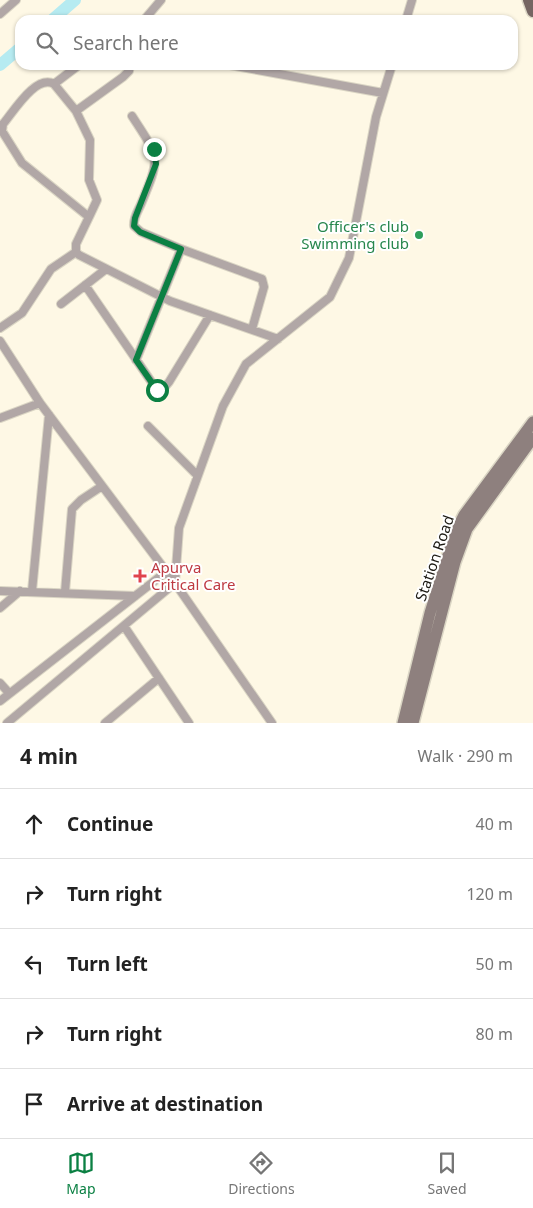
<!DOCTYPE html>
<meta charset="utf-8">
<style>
body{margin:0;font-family:"Noto Sans",sans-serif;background:#f6f6f6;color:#222}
.stop{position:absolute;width:15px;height:15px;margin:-11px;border:4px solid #0b8043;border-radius:50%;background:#fff}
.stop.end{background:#0b8043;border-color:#fff;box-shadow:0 1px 5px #0008}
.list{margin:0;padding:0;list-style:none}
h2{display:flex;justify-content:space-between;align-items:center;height:65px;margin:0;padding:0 20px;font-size:21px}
h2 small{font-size:16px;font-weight:400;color:#767676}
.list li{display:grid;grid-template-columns:32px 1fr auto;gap:15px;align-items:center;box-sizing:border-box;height:70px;padding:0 20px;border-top:1px solid #e0e0e0}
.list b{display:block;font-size:19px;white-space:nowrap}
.list em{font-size:16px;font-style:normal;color:#767676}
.icon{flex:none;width:28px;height:28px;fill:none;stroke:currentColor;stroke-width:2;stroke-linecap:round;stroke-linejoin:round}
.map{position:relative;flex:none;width:533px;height:723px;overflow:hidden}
.search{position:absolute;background:#fff;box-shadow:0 1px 4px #0004;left:15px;right:15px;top:15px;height:55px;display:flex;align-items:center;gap:12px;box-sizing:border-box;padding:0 18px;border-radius:15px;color:#767676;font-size:19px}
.sheet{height:415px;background:#fff}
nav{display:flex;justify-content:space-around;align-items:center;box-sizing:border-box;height:70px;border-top:1px solid #e0e0e0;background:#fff;font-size:14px;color:#767676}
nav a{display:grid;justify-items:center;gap:2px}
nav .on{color:#0b8043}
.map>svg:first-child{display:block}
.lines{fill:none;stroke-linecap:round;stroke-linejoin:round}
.river{stroke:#b6ebf1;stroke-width:12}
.street-casing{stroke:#dad5c4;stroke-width:10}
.secondary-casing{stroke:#dad5c4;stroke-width:14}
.primary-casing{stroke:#dad5c4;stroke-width:15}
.street{stroke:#b1a7a6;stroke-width:8}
.secondary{stroke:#8e807e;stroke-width:11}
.primary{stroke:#756562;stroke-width:12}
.route{stroke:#0b8043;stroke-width:6}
.leisure-dot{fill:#2e9e5b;stroke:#fff;stroke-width:2}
.health-dot{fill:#e0444e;stroke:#fff;stroke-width:2}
.labels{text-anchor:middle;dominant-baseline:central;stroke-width:4;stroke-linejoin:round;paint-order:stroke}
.leisure-label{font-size:15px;fill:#27864d;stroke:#fff;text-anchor:end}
.street-label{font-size:15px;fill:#1d1b14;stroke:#fff}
.health-label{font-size:15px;fill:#be3a42;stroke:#fff;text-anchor:start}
</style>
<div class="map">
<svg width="533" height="723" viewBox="0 0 533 723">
<rect width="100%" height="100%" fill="#fef8e5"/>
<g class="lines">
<path class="river" d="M52,20l23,-20
M0,65l20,-17"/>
<g class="street-casing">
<path id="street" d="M0,14l16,-14
M144,20l17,-20
M406,20l6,-20
M79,65l-25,19 22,27 14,29 -1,40 8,20 -8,17
M230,65l153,28
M54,84c-18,-10 -40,27 -51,40l-1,7 20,32 67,54 -13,27v8l3,3 91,46 108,38
M76,111l47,-34 6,-6 1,-6
M132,116c28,43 29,40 9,88 -3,7 -8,14 -7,22l7,6 40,17 81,30 2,8 -12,42
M85,285l72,105 6,-1 6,-7 41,-67
M61,304l45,-35
M0,328l22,-15 29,-44 25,-17
M0,341l40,62 135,180 97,140
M136,360l45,-111
M0,418l40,-15
M148,426l49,49
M0,591l135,5
M32,591l17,-176
M65,592l7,-83 9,-9 21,-14
M0,608l20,-17
M124,626l65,97
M0,683l9,10
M0,701l166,-129
M7,723l168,-140 4,-55 44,-122 23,-42 84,-67 19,-39 27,-141 16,-52
M105,723l54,-45"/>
</g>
<g class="secondary-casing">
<path id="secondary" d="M403,723l27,-110 25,-80 9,-18 69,-93
M413,723l42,-161 12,-33 66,-91"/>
</g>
<g class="primary-casing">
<path id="primary" d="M529,0l4,11"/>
</g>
<use href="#street" class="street"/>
<use href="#secondary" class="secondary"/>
<use href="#primary" class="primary"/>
</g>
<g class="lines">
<path class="route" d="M154,149l2,15 -21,54 -1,8 6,6 41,17 -45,111 21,30"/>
</g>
<circle class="leisure-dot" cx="419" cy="235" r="5"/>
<path class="health-dot" d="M137.5 568.5h5v5h5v5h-5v5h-5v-5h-5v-5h5z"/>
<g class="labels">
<g class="leisure-label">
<text x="409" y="226">Officer's club<tspan x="409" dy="17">Swimming club</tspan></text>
</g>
<g class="street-label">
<text transform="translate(434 558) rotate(-71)">Station Road</text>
</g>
<g class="health-label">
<text x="151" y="567">Apurva<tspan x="151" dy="17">Critical Care</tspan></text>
</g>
</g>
</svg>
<div class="stop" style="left:157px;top:390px"></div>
<div class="stop end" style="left:154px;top:149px"></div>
<div class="search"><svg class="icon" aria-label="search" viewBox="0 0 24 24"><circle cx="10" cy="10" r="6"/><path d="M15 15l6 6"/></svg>Search here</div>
</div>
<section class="sheet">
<h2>4 min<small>Walk · 290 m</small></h2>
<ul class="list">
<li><svg class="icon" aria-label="ahead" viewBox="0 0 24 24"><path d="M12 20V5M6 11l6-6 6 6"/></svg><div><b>Continue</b></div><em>40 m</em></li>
<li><svg class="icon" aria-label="right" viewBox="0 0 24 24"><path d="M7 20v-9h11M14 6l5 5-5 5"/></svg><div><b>Turn right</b></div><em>120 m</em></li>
<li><svg class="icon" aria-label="left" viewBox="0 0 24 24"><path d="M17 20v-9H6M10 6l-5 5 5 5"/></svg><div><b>Turn left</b></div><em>50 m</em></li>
<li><svg class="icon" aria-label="right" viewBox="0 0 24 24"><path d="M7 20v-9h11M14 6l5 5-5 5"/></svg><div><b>Turn right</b></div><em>80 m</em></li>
<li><svg class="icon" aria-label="arrive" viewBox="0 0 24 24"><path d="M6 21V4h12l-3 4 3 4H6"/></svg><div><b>Arrive at destination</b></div></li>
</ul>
</section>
<nav>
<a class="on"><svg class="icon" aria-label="map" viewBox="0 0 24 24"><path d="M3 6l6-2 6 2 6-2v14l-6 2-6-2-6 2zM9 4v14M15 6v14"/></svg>Map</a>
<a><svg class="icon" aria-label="directions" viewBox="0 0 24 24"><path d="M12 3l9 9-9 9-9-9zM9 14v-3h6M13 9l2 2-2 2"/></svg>Directions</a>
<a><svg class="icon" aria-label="saved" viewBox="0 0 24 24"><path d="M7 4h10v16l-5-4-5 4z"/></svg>Saved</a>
</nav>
